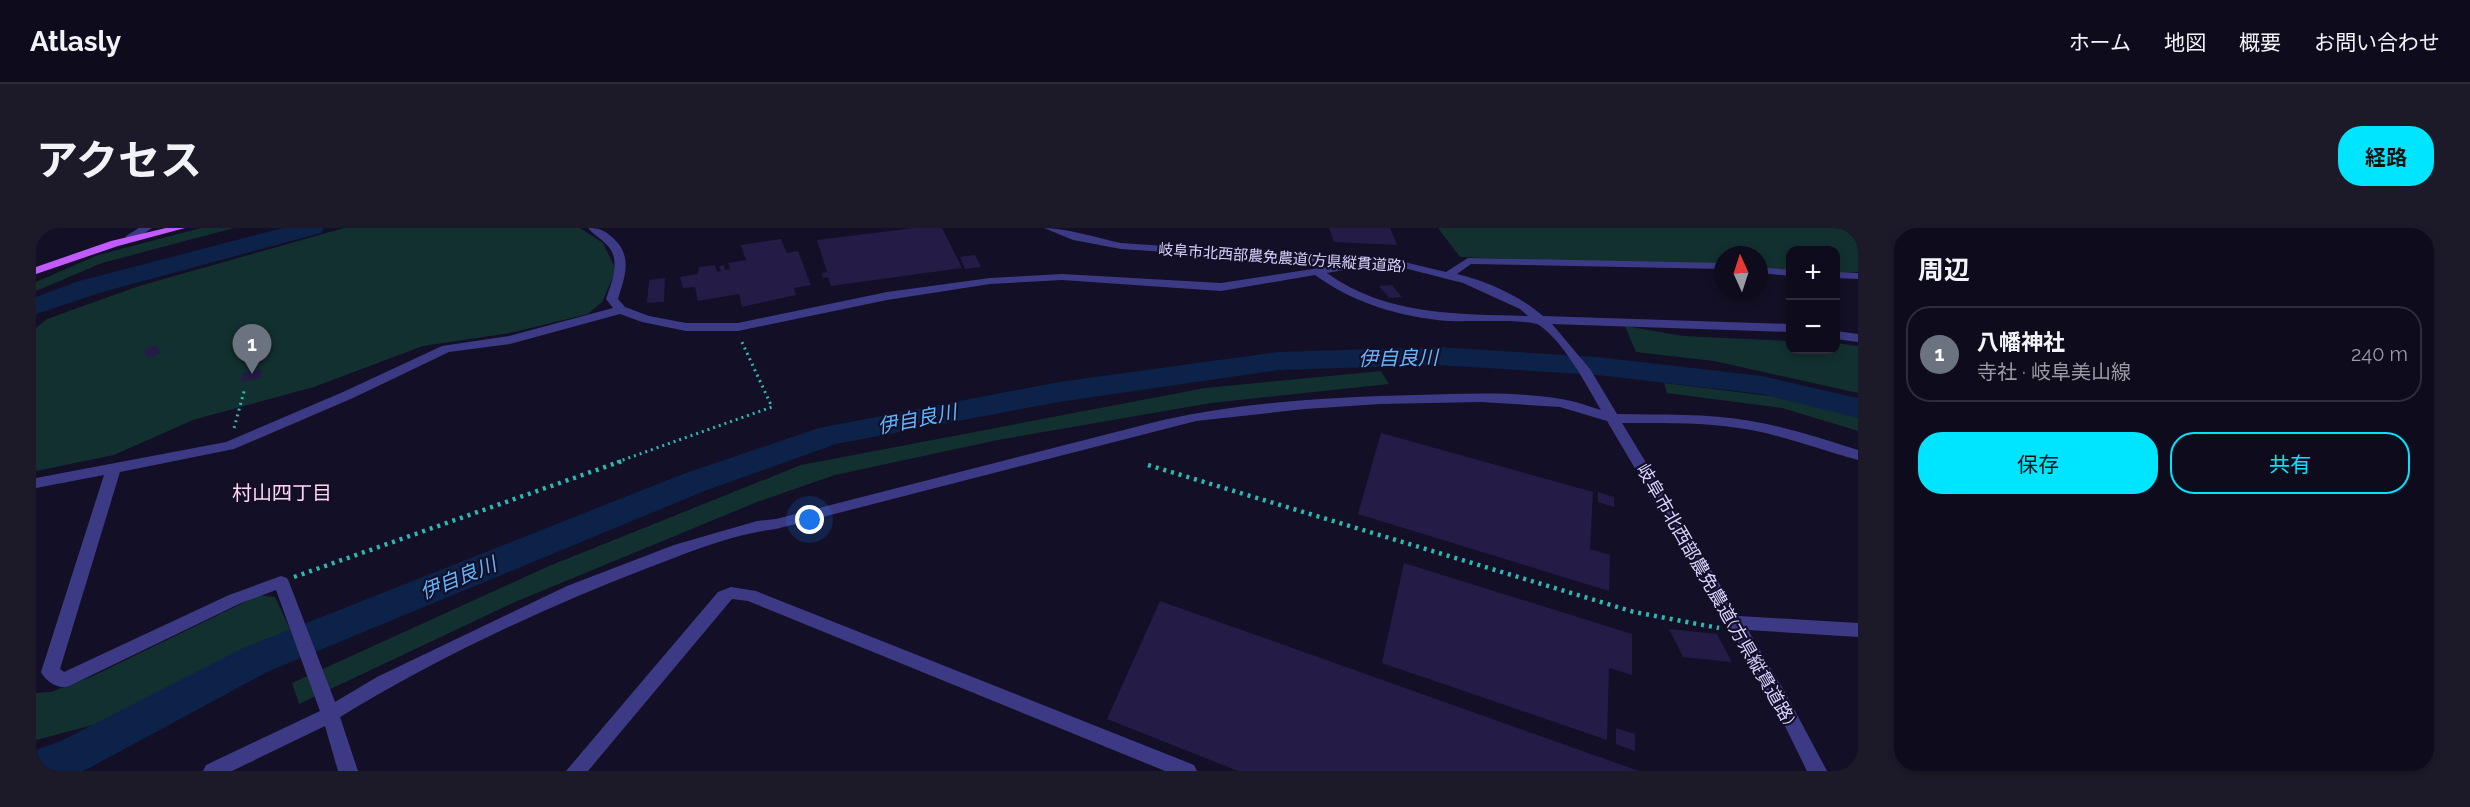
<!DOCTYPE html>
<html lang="ja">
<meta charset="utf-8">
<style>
body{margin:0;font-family:Raleway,"Noto Sans JP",sans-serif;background:#1c1929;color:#f1f3f6}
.controls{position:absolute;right:18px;top:18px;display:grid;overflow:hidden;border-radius:12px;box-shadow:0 3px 9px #0003}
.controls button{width:54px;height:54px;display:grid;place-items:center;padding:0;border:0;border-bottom:2px solid #2e2b3b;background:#0e0b1c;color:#f1f3f6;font:30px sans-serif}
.compass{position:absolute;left:1678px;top:18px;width:54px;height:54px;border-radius:50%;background:#0e0b1c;box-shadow:0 3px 9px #0003;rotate:357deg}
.you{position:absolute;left:774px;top:292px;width:21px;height:21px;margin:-15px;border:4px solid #fff;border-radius:50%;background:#1a73e8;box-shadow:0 0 0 9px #1a73e833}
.badge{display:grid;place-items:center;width:39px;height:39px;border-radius:50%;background:#00e5ff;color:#fff;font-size:20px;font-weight:700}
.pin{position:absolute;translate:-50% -50px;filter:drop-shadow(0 2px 3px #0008)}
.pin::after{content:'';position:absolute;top:32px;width:21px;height:18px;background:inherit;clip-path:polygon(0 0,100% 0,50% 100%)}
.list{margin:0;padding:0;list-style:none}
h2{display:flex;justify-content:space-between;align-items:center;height:78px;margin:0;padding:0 24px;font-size:26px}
h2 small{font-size:20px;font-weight:400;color:#9b9ba3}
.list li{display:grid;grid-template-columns:39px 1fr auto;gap:18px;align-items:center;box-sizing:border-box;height:96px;margin:0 12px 12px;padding:0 12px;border:2px solid #2e2b3b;border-radius:24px}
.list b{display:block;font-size:22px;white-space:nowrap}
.list p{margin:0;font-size:20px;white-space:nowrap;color:#9b9ba3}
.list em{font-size:20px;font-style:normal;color:#9b9ba3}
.actions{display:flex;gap:12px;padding:18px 24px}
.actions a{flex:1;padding:14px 0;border:2px solid #00e5ff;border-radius:24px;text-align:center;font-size:21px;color:#00e5ff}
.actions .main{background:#00e5ff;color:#111}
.map{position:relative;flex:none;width:1822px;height:543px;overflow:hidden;border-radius:24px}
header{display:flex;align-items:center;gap:36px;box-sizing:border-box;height:84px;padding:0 30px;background:#0e0b1c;border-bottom:2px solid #2e2b3b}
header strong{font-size:28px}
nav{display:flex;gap:33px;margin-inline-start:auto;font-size:21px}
.intro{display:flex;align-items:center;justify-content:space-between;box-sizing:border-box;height:144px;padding:0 36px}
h1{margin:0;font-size:42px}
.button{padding:15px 27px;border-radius:24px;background:#00e5ff;color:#111;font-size:21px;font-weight:700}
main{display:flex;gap:36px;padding:0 36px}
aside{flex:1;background:#0e0b1c;border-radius:24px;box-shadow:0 3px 9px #0003}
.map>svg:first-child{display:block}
.green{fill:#12302f}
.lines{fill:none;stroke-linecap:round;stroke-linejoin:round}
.river{fill:#0c2248;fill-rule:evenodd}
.building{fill:#241b47}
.path-far1{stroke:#2fb8b0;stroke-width:3;stroke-dasharray:2 4;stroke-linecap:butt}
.path{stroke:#2fb8b0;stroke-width:4.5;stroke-dasharray:3 5;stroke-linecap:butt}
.minor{fill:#3d3a85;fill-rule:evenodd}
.major{fill:#c25bff;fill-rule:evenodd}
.labels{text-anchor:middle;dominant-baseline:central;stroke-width:4.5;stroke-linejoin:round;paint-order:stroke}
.far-street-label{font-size:15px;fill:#d9d4ff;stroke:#130f26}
.street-label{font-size:18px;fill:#d9d4ff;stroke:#130f26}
.water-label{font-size:20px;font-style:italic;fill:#62b6ff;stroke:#130f26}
.neighbourhood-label{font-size:20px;fill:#ffd6f0;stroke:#130f26}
</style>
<header>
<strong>Atlasly</strong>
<nav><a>ホーム</a><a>地図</a><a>概要</a><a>お問い合わせ</a></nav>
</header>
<div class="intro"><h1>アクセス</h1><a class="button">経路</a></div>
<main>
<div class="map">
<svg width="1822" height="543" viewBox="0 0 1822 543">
<rect width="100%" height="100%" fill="#130f26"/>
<path class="green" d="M165,0h33l-132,35 -66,28v-9l62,-27z
M308,0h236l23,15 13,27 -14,32 -14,12 -78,19 -87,13 -109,41 -121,33 -79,35 -78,16v-143l11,-9 92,-33z
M1402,0h420v44l-22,1v-23h-46v21l-31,-1v-15h-36v13l-263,-11z
M1589,98l58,10 107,5v9h46v-7l22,3v47l-144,-32 -78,-9z
M1345,143l8,13 -178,19 -213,37 -163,35 -78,27 -242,100 -216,102 -7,-21 257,-117 252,-101 404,-77z
M1628,155l106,13 83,19 5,2v14l-76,-23 -115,-15z
M223,367l16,2 16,34 -168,86 -87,23v-47l15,-1 42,-16z"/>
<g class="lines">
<path class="river" d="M247,0h41l-3,5 -222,60 -63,21v-17l43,-16z
M1402,119l159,10 165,19 96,22v20l-96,-24 -165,-19 -159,-10 -160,5 -219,32 -223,42 -129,46 -438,181 -178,96 -9,4h-46v-21l25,-9 180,-92 442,-175 136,-46 240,-46 219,-30z"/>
</g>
<path class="building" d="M878,0h28l20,40 -131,18 -3,-9 -5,1 -1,-5 5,-1 -10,-32z
M1293,0h61l7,17 -63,-3z
M745,11l6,14 11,-2 13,34 -17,3 2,7 -54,12 -3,-13 -41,7 -3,-14 -12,1 -3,-11 18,-3 1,-7 16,-2 2,7 4,-1 -2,-5 5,-1 1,5 5,-1 -2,-6 18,-3 -5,-15z
M939,27l6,12 -16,2 -5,-12z
M629,50l-1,24 -17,1 2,-23z
M1356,57l10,12 -13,1 -10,-12z
M121,117l4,8 -14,5 -4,-8z
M230,127l-2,7 -17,2 2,-7z
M226,141l-1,9 -20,4 2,-9z
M1345,205l212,59 -3,57 20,6 -1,36 -251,-77z
M1562,264l16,5v10l-16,-5z
M1368,335l228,71v41l-23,-7 -2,72 -225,-77z
M1124,373l479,170h-401l-131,-52z
M1633,401l48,5 15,28 -49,-5z
M1580,500l19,6v17l-19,-7z"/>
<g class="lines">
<path class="path-far1" d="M198,200l11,-40
M581,234l155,-55 -31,-67"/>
<path class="path" d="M1112,237l486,147 85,16
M258,349l328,-116"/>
<path class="minor" d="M103,0h13l-18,12h-8v-4z
M552,0c11,0 16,2 25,10 20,18 12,38 5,61l7,8 24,9 37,7h52l149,-31 103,-14 72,-4 159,9 124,-19 6,3 -2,2 -22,4c59,43 132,41 201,43l-8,-7 -57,-26 -59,-15 -283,-19 -48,-9 -29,-12c23,0 53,10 77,15l283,19 42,10 22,-14 255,5v6l-252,-5 -14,10c30,7 63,22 86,42l247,8v8l-238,-8 38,45 27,45c44,1 90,-1 134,7 36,6 72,18 107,29v10c-36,-10 -70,-23 -107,-30 -42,-8 -86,-7 -129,-7l117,193 119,7v14l-110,-7 38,64 41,77h-20l-33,-67 -167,-283 -47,-14 -79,-5 -101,2 -75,5 -109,12 -420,108c-45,5 -89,24 -131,40 -104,40 -210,90 -305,148l18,54h-20l-13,-45 -93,45h-29l3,-6 114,-54 -44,-121 -35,13 -172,83c-10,4 -23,-4 -28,-14l63,-197 -68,13v-10l190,-36 117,-50 99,-46 67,-10 104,-28 -7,-9c6,-18 16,-40 0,-55 -6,-6 -13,-10 -18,-16zM1279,47c38,28 85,42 133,46 16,1 81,-2 91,4 25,17 47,59 62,85 -13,-4 -26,-9 -40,-11 -47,-8 -97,-5 -145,-4 -84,2 -171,7 -253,25l-387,99 -19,2 -83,24 -107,41 -190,91 -42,25 -46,-120 -2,-4 -6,-2 -52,19 -165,77 -4,-3 60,-197 114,-23 119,-51 96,-46 61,-8 110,-30 22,8 44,9h52l149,-31 103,-16 72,-4 159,11z
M1723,39l31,3v6l-31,-3z
M1800,44l22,1v6l-22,-1z
M1800,103l22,3v8l-22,-3z
M695,359l25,4 438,174 3,6h-32l-417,-170 -16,-2 -144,172h-22l152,-179z"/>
<path class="major" d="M130,0h19l-67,18 -82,28v-7l75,-26z"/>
</g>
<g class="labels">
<g class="far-street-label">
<text transform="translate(1246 30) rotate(4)">岐阜市北西部農免農道(方県縦貫道路)</text>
</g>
<g class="street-label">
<text transform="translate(1680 366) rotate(60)">岐阜市北西部農免農道(方県縦貫道路)</text>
</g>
<g class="water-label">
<text transform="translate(1362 130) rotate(-1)">伊自良川</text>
<text transform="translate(881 191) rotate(-11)">伊自良川</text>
<text transform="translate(422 350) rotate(-22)">伊自良川</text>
</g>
<g class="neighbourhood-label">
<text x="246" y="265">村山四丁目</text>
</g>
</g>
</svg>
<div class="controls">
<button>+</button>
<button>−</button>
</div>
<svg class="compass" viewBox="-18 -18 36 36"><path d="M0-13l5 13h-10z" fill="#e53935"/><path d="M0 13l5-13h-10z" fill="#9b9ba3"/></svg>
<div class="you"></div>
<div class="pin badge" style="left:216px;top:146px;background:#6b7280">1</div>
</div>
<aside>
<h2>周辺<small></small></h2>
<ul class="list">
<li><span class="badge" style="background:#6b7280">1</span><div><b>八幡神社</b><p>寺社 · 岐阜美山線</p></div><em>240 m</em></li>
</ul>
<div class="actions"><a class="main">保存</a><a>共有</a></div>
</aside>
</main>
